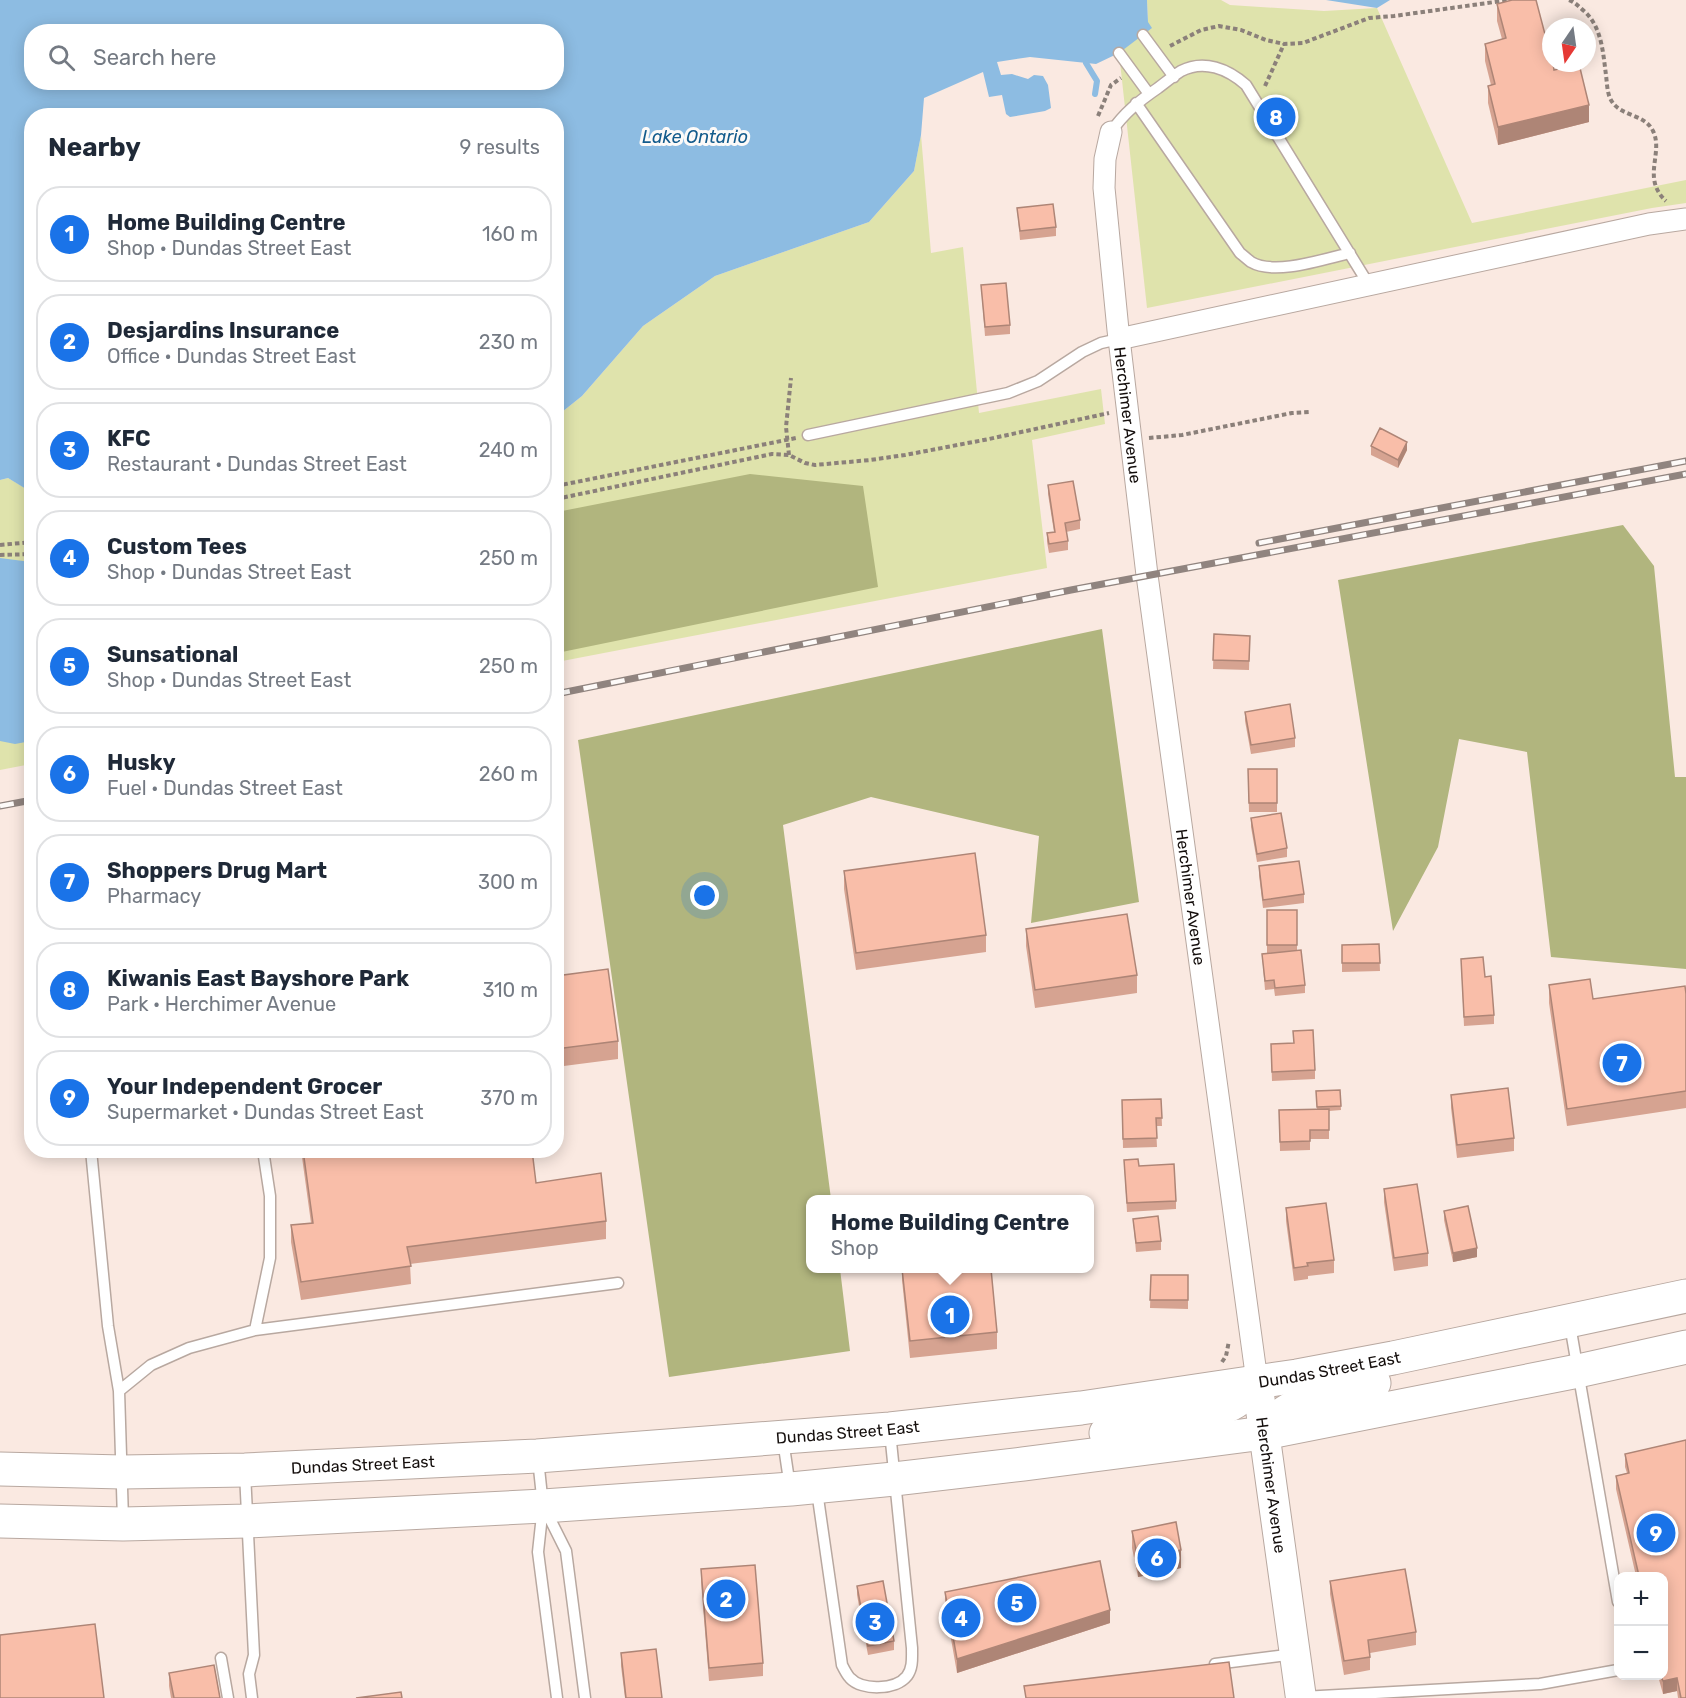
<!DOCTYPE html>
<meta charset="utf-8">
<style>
body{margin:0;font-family:Rubik,sans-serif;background:#f2f2f3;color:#1f2937}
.controls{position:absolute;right:18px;bottom:18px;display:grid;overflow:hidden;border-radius:12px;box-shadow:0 3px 15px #0003}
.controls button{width:54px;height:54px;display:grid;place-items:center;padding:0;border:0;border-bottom:2px solid #e0e1e3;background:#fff;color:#1f2937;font:30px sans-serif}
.compass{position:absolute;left:1542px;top:18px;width:54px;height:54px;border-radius:50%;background:#fff;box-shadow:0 3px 15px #0003;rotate:193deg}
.you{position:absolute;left:705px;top:896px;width:21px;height:21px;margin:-15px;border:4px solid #fff;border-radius:50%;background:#1a73e8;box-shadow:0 0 0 9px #1a73e833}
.badge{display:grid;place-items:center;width:39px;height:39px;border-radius:50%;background:#1a73e8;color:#fff;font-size:20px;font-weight:700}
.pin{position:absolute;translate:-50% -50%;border:3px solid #fff;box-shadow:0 2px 6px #0006}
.popup{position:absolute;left:806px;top:1195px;width:288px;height:78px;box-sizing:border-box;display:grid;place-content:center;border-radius:12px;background:#fff;filter:drop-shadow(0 2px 4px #0005);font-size:20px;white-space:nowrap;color:#747a83}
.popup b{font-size:22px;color:#1f2937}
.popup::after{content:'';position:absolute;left:50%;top:100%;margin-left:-12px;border:12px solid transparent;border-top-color:#fff}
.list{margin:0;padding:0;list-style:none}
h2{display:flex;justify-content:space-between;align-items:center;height:78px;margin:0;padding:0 24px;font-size:26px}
h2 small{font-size:20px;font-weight:400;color:#747a83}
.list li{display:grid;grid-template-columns:39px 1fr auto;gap:18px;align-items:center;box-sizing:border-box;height:96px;margin:0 12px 12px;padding:0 12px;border:2px solid #e0e1e3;border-radius:24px}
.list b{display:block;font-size:22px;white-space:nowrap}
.list p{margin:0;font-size:20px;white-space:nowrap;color:#747a83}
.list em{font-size:20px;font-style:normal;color:#747a83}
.icon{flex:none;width:33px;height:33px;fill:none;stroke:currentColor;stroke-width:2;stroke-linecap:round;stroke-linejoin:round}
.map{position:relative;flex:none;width:1686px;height:1698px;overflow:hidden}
.search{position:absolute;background:#fff;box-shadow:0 3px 15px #0003;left:24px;top:24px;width:540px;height:66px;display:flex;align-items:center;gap:15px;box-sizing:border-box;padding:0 21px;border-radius:24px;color:#747a83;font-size:22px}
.panel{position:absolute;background:#fff;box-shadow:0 3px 15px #0003;left:24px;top:108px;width:540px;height:1050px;border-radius:24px}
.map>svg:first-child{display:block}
.green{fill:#dfe3ac}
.forest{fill:#b1b57e}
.water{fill:#8dbce2;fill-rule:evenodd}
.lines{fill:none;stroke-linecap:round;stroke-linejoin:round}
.stream{stroke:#8dbce2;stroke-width:6}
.lane-casing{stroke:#b8a8a0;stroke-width:13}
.street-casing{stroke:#b8a8a0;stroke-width:23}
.secondary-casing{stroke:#b8a8a0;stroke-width:32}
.primary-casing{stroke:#b8a8a0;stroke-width:35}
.path{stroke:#8b807a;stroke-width:4;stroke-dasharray:4.5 3;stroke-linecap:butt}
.lane{stroke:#fff;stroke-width:10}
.street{stroke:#fff;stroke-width:21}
.secondary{stroke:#fff;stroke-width:30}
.primary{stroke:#fff;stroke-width:33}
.rail-casing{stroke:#90847f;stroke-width:7}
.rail{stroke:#fdfaf8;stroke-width:4.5;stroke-dasharray:14;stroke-linecap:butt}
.wall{fill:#d6a391}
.shaded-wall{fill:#ae8576}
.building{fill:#f9bea9;stroke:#ae8576;stroke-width:1.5}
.labels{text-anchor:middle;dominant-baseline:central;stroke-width:6;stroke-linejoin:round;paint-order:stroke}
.street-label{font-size:16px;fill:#140e0c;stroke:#fdfaf8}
.water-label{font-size:18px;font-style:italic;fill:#135b8c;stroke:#fdfaf8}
</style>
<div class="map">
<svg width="1686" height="1698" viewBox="0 0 1686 1698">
<rect width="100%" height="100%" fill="#fae9e1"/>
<path class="green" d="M1147,0h74l9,5 94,6 53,-3 95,215 214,-43v23l-34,5 -505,100 -28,-255 29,-31z
M921,135l10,118 32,-6 16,166 122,-24 4,35 -73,16 15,128 -490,94v-246l25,-20 61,-70 72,-50 154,-54 45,-51z
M8,478l24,14 -1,272 -31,6v-290z"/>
<path class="forest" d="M750,474l113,12 15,101 -321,66v-141z
M1623,525l31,41 21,211h11v192l-135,-12 -24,-205 -68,-13 -21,108 -45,84 -55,-351z
M1102,629l37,273 -108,21 8,-87 -168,-39 -88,28 48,374 -21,1v68l30,1 10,82 -181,26 -91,-637z"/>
<path class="water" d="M0,0h1147l1,22 4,6 -33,25 -23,11 -66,-7 -33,5 4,13 11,-1 16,5 6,-4 9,1 5,9 3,23 -6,3 -35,6 -4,-3 -4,-19 -13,2 -6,-25 -59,26 -3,37 -7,36 -45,51 -154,54 -72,50 -61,70 -25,20 -1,-300h-524l-1,376 -23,-14 -8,2zM32,32h524v50h-524z
M1326,0h64l-13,8z
M0,558l31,4v179l-16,3 -15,-3z"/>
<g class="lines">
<path class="stream" d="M1086,63l11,18 -2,13"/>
<g class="lane-casing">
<path id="lane" d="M1143,35l31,42
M1119,53l30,41
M1136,103l104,150c4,3 7,6 11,9 24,14 73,-3 99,-9
M1111,132c13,-19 28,-31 47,-44 8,-6 15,-12 23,-17 23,-12 47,-2 65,14l123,200
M808,435l200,-42 30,-12 44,-29 19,-9 18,-4
M91,1150l17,176 11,65
M1570,1325l48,277
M255,1330l15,-72v-62l-7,-46
M783,1440l7,47
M538,1459l5,47 -5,46 19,146
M245,1473l9,182 -5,19 3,24
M817,1491l25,174c2,4 5,10 8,13 12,13 46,12 57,-2 6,-8 5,-18 5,-28l-22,-216
M546,1511l20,40 19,147
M123,1520l-4,-129 32,-26 38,-17 66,-18 363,-47
M221,1658l7,40
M1215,1664l80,-10
M1302,1697l238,-13 78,-14"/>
</g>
<g class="street-casing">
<g id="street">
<path id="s1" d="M1111,132l-6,27 -1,29 14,142 29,245 110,806"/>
<path d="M1119,339l530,-115 37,-5"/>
</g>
</g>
<g class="secondary-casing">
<g id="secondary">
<path id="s2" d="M1257,1381l44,317"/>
</g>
</g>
<g class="primary-casing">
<g id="primary">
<path d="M1267,1429c26,-32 69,-37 107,-46"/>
<path d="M1106,1433l108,-22c16,-5 27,-11 37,-24"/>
<path id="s3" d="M0,1469l122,3 123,-2 292,-14 353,-27 191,-21 216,-32 96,-18 293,-62"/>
<path d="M0,1521l123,3 124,-3 296,-15 248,-17 103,-10 129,-15 241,-31 314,-62 108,-24"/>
</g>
</g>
<path class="path" d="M1569,0c6,2 10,7 15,11 18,16 19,42 22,64 1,8 1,16 4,23 8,19 35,15 43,33 11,22 -12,47 13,70
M1170,46l31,-16 18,-4 22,4 25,10 18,4 19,-1 66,-25 25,-2 115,-16
M1265,86l19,-42
M1098,116l13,-31 10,-7
M1149,438l33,-3 110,-22 17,-1
M789,455l-3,-28 5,-49
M556,486l240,-48
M556,499l216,-45 17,1 16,8 10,2 55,-5 35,-5 84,-16 120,-26
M0,545l32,-3
M0,555l32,-1
M1222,1362l4,-6 3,-15"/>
<use href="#lane" class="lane"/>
<use href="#street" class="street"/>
<use href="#secondary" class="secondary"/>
<use href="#primary" class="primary"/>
<g class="rail-casing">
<path id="rail" d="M1259,543l427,-82
M556,694l515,-104 615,-116
M0,806l32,-6"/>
</g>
<use href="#rail" class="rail"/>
</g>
<path class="wall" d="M1497,4l57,66 35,52 -91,23 -10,-42v-17l3,-1 -6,-24v-17l17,-5 -5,-18z
M1017,208l39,19v9l-36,4z
M981,285l29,40v9l-25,2z
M1371,446l36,4 -9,18 -27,-13z
M1048,485l32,35v9l-14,3 2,9v9l-19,3 -2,-11v-9l7,-1 -6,-38z
M1214,634l36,2 -1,34 -36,-1z
M1245,712l50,26v9l-44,7 -6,-33z
M1248,769h29v43h-28z
M1251,818l36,30v9l-30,5 -6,-35z
M1259,866l45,28v9l-41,5 -4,-33z
M844,871l142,64v17l-130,18 -12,-81z
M1267,910h30v41l8,34v8l-30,3 -1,-7 -9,1 -3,-36 5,-1z
M1026,929l111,46v18l-102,15 -9,-62z
M1379,944l1,27 -38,1v-27z
M1461,959l24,18 9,38v9l-30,2z
M556,976l62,65v18l-62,8z
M1549,985l44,14 93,-5v114l-119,18 -18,-123z
M1293,1031l22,39v9l-43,2 -1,-28 23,-10z
M1340,1090l1,20 -12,1v28h-19v11l-30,1 -1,-41 38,-1 -1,-18z
M1451,1095l63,43v13l-57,7 -6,-50z
M1161,1099l1,27h-6l1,21 -34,1 -1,-48z
M301,1150h231l4,33 70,38v18l-196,25 1,20 -110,16 -10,-58v-17l20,-2z
M1124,1160l15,6 37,35v8l-49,3z
M1384,1189l44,64v13l-34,5 -10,-69z
M1286,1208l48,52v13l-26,3v3l-14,2 -8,-60z
M1444,1211l33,46 -24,5 -9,-42z
M1133,1219l28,22v9l-25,2z
M902,1269h89l6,63v17l-87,9 -8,-78z
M1151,1275h37v34l-38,-1z
M1686,1440v258h-8l-1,-7 -14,3 -5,-18h6v-100h-28l-20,-87v-13l11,-3 -2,-6v-13z
M1132,1531l49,37 -43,9 -6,-29z
M701,1569l62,94v13l-54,5 -8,-99z
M1330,1581l86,51v13l-46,8v17l-26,5 -14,-81z
M857,1586l37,55v9l-26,5 -11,-60z
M945,1592l165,31 -153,50 -12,-68z
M621,1653l41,45h-37l-4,-32z
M169,1673l51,25h-49l-2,-12z"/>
<path class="shaded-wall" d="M1589,105v17l-91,23v-18z
M1407,442v8l-9,18v-8z
M1477,1248v9l-24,5v-9z
M1181,1550v18l-43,9v-18z
M1110,1610v13l-153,50v-14z
M1677,1678v13l-14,3v-13z"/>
<path class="building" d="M1512,0h24l15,57v6h2l1,7 25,-6 10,41 -91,22 -10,-41 7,-2 -10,-40 21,-6 -9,-34z
M1053,204l3,23 -36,4 -3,-23z
M1006,283l4,42 -25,2 -4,-42z
M1380,428l27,14 -9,18 -27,-14z
M1073,481l7,39 -15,3 3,18 -19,3 -2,-11 8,-1 -7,-47z
M1214,634l36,2 -1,25 -36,-1z
M1290,704l5,34 -44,7 -6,-33z
M1248,769h29v34h-28z
M1281,813l6,35 -30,6 -6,-36z
M975,853l11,82 -130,18 -12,-82z
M1299,861l5,33 -41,6 -4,-34z
M1267,910h30v35h-30z
M1127,914l10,61 -102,15 -9,-61z
M1379,944l1,19h-38v-18z
M1301,950l4,35 -30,3 -1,-8 -9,1 -3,-27z
M1483,957l2,20 6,-1 3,39 -30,2 -3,-58z
M608,969l10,72 -62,8v-73z
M1590,979l3,20 92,-13 1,8v97l-119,18 -18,-124z
M1313,1030l2,40 -43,2 -1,-28 23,-1 -1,-12z
M1508,1088l6,50 -57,7 -6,-50z
M1340,1090l1,16 -24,1 -1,-16z
M1161,1099l1,19h-6l1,20 -34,1 -1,-39z
M1329,1109v21h-19v11l-30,1 -1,-32z
M303,1150h229l4,33 65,-10 5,48 -199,26 4,19 -110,16 -10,-57 22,-2z
M1138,1159l1,7 35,-2 2,37 -49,2 -3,-43z
M1417,1184l11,69 -34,5 -10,-69z
M1326,1203l8,57 -27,3 1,3 -14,2 -8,-60z
M1468,1206l9,42 -24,5 -9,-42z
M1158,1216l3,25 -25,2 -3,-24z
M902,1269h89l6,63 -87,9z
M1151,1275h37v25h-38z
M1686,1440v258h-5l-4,-20 -14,3 -2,-5h3v-100h-25l-23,-100 13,-3 -4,-19z
M1176,1522l5,28 -43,9 -6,-28z
M1100,1561l10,49 -153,49 -12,-67z
M755,1565l8,98 -54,5 -8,-99z
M1405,1569l11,63 -48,8 2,17 -26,4 -14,-80z
M883,1581l11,60 -26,5 -11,-60z
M95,1624l9,74h-104v-63z
M656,1649l6,49h-36l-5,-45z
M1229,1662l5,36h-208l-2,-12z
M214,1665l6,33h-46l-5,-25z
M401,1692l1,6h-46z"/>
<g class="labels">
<g class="street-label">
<text stroke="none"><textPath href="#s1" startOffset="285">Herchimer Avenue</textPath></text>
<text stroke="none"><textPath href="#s1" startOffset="771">Herchimer Avenue</textPath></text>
<text stroke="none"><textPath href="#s3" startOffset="1335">Dundas Street East</textPath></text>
<text stroke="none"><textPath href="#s3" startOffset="849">Dundas Street East</textPath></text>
<text stroke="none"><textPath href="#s3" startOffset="363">Dundas Street East</textPath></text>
<text stroke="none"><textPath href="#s2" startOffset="105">Herchimer Avenue</textPath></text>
</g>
<g class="water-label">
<text x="695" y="137">Lake Ontario</text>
</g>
</g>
</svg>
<div class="controls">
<button>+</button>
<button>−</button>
</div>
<svg class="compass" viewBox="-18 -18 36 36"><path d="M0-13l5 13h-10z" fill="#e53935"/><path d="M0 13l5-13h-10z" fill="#747a83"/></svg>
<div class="you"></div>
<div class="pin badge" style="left:950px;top:1315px">1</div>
<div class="popup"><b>Home Building Centre</b>Shop</div>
<div class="pin badge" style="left:726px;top:1599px">2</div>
<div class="pin badge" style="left:875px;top:1622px">3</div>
<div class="pin badge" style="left:961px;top:1618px">4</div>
<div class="pin badge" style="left:1017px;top:1603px">5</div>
<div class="pin badge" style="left:1157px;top:1558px">6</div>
<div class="pin badge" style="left:1622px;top:1063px">7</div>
<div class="pin badge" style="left:1276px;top:117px">8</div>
<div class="pin badge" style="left:1656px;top:1533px">9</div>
<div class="search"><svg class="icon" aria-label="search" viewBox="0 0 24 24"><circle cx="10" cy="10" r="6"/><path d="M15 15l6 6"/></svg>Search here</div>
<section class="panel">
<h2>Nearby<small>9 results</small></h2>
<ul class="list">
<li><span class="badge">1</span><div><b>Home Building Centre</b><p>Shop · Dundas Street East</p></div><em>160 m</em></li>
<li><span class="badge">2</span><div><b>Desjardins Insurance</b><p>Office · Dundas Street East</p></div><em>230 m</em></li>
<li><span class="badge">3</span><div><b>KFC</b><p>Restaurant · Dundas Street East</p></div><em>240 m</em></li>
<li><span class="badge">4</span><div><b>Custom Tees</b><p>Shop · Dundas Street East</p></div><em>250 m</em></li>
<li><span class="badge">5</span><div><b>Sunsational</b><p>Shop · Dundas Street East</p></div><em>250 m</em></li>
<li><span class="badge">6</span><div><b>Husky</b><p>Fuel · Dundas Street East</p></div><em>260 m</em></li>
<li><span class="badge">7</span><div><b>Shoppers Drug Mart</b><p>Pharmacy</p></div><em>300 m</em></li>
<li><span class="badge">8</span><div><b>Kiwanis East Bayshore Park</b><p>Park · Herchimer Avenue</p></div><em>310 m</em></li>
<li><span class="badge">9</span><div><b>Your Independent Grocer</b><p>Supermarket · Dundas Street East</p></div><em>370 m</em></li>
</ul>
</section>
</div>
